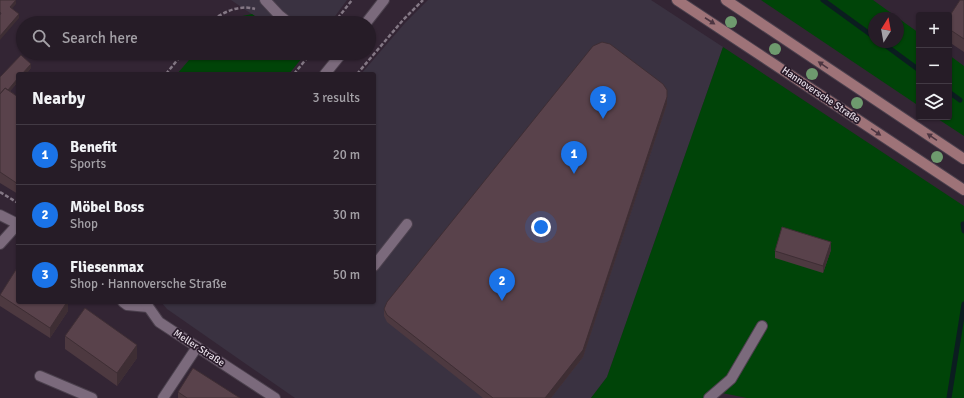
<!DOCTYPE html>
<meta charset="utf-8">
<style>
body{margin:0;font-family:Signika,sans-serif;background:#2e252f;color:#f1f3f6}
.controls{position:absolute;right:12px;top:12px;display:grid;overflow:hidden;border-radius:4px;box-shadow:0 1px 3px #0004}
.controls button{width:36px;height:36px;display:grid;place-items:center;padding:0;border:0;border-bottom:1px solid #423a44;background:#261c27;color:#f1f3f6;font:20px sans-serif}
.compass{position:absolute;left:868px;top:12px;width:36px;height:36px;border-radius:50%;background:#261c27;box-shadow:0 1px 3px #0004;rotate:11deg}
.you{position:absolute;left:541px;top:227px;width:14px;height:14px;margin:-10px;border:3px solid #fff;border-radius:50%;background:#1a73e8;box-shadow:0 0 0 6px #1a73e833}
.badge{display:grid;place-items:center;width:26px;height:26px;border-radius:50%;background:#1a73e8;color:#fff;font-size:13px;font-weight:700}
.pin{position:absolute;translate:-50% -33px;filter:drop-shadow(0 1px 2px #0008)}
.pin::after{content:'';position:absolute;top:21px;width:14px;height:12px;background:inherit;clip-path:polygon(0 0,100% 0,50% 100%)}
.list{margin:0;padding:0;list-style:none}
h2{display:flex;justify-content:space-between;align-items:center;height:52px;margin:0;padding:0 16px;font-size:17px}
h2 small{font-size:13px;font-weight:400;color:#a4a1a7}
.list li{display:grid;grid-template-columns:26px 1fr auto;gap:12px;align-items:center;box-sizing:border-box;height:60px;padding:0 16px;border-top:1px solid #423a44}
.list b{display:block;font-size:15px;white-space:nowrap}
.list p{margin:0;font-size:13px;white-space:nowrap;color:#a4a1a7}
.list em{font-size:13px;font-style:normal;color:#a4a1a7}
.icon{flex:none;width:22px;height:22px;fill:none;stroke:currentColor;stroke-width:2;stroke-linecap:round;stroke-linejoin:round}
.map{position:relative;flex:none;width:964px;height:398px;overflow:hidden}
.search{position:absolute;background:#261c27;box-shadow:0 1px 3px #0004;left:16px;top:16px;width:360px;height:44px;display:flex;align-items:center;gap:10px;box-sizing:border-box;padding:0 14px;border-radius:22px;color:#a4a1a7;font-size:15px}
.panel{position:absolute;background:#261c27;box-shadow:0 1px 3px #0004;left:16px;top:72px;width:360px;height:232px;border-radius:4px}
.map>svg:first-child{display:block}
.commercial{fill:#3a3241}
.green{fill:#004408}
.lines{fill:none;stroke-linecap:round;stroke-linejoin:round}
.stream{stroke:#0b1d20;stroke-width:5}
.service-casing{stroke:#4b404d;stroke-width:12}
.minor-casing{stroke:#4b404d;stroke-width:12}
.secondary-casing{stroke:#4b404d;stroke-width:12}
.path{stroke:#847885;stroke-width:2.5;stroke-dasharray:4 2;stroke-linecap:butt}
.service{stroke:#7b6a7c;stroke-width:10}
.minor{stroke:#7b6a7c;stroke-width:10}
.secondary{stroke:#9e7378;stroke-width:10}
.tree{fill:#6e9a6e}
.wall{fill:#4d3940}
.shaded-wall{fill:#3e2e34}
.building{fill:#59424b;stroke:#3e2e34}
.oneway{fill:#4c3541}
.labels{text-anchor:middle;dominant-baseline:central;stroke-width:3.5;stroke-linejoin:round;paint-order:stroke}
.street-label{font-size:10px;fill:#e7dee8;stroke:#291b2a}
</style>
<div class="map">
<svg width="964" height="398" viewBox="0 0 964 398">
<rect width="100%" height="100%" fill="#332534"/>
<path class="commercial" d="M231,0h116l-17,23h-65z
M428,0h223l72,47 -116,330 -16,21h-296l-128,-89 -6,-7h213v-228h-13l44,-51z"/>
<path class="green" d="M761,0h112l25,18h-24v24h24v-24l21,15v73z
M252,14l13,9h-41l9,-5z
M723,47l241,159v192h-217l-30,-6 -8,6h-118l16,-21z
M195,53h111l-17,21h-112z
M949,55l15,11v70l-29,-19h14z"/>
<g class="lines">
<path class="stream" d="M823,0l51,37
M881,42l38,28
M949,92l11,8
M963,224l1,7
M949,398l15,-94"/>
<g class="service-casing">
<path id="service" d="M265,0l14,15 10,8
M374,266l33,-42
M123,302l4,3 21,2
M40,376l52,22
M163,398l34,-51
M709,398l22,-19 31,-53"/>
</g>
<g class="minor-casing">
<path id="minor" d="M366,23l18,-23
M325,74l17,-21
M0,215l18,9
M0,244l18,-20
M145,302l14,20 116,76"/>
</g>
<g class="secondary-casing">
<path id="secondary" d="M677,0l287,190
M726,0l238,159"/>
</g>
<path class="path" d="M208,23c14,-10 30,-19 47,-14
M334,23l18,-23
M166,74l17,-21
M294,74l17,-21
M357,74l46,-54 20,-20
M0,192l18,11"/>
<use href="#service" class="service"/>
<use href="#minor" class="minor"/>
<use href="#secondary" class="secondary"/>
</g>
<g class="tree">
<circle cx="731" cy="22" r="6"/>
<circle cx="775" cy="49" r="6"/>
<circle cx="812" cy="74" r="6"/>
<circle cx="857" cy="103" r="6"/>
<circle cx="937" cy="157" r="6"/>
</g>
<path class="wall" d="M964,0v52l-15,-10v-25z
M31,68l-5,6h-8v8l-8,9 8,6v97l-18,-11v-106z
M667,97v7l-84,253 -32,41h-68l-96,-76 -3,-6v-7z
M831,250l-8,23 -48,-15v-7z
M0,295l68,7v9l-18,27 -50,-32z
M65,336l72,22 -20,28 -52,-37z
M178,392l62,6h-62z"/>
<path class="shaded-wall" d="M16,0v4l-6,7v-4z
M19,14v4l-19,22v-4z
M31,64v4l-5,6h-4z
M18,78v4l-18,20v-4z
M667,90v14l-84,253 -32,41h-6z
M831,242v8l-8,23v-7z
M67,302h1v9l-18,27v-10z
M137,345v13l-20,28v-13z"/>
<path class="building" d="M0,0h16l-6,7 9,7 -19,22v-21l1,-2 -1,-1z
M960,0h4v39l-15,-10v-12z
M602,42l8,2 53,40 4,6v7l-84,253 -38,48h-52l-106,-83 -3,-6 3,-7 206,-256z
M21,55l10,9 -9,10h-4v4l-10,12 -3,-2 -5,6v-17z
M5,88l13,9v87l-18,-12v-78z
M782,227l49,15 -8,24 -48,-15z
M17,268h1v34h49l-17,26 -50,-33z
M85,308l52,37 -20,28 -52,-37z
M193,368l47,30h-53l-9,-6z"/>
<defs><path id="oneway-solid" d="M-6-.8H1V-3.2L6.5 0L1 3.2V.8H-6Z"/></defs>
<g class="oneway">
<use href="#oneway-solid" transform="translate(710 21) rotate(33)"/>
<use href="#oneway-solid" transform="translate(823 65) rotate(-146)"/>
<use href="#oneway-solid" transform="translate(876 132) rotate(34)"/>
<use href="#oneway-solid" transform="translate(932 137) rotate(-146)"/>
</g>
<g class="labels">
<g class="street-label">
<text transform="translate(821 95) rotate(34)">Hannoversche Straße</text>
<text transform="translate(199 348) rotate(33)">Meller Straße</text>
</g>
</g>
</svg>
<div class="controls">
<button>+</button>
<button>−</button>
<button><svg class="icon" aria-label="layers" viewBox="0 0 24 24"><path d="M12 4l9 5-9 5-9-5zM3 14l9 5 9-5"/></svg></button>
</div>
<svg class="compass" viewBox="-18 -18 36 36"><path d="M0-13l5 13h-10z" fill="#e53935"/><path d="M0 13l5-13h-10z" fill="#a4a1a7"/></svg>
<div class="you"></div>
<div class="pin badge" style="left:574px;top:174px">1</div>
<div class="pin badge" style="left:502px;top:301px">2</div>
<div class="pin badge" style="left:603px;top:119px">3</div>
<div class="search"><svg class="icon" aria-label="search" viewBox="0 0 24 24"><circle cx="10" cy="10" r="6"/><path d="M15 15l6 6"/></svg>Search here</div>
<section class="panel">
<h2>Nearby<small>3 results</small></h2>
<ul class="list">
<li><span class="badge">1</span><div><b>Benefit</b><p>Sports</p></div><em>20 m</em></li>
<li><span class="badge">2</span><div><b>Möbel Boss</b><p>Shop</p></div><em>30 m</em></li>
<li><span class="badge">3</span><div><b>Fliesenmax</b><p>Shop · Hannoversche Straße</p></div><em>50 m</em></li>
</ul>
</section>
</div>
